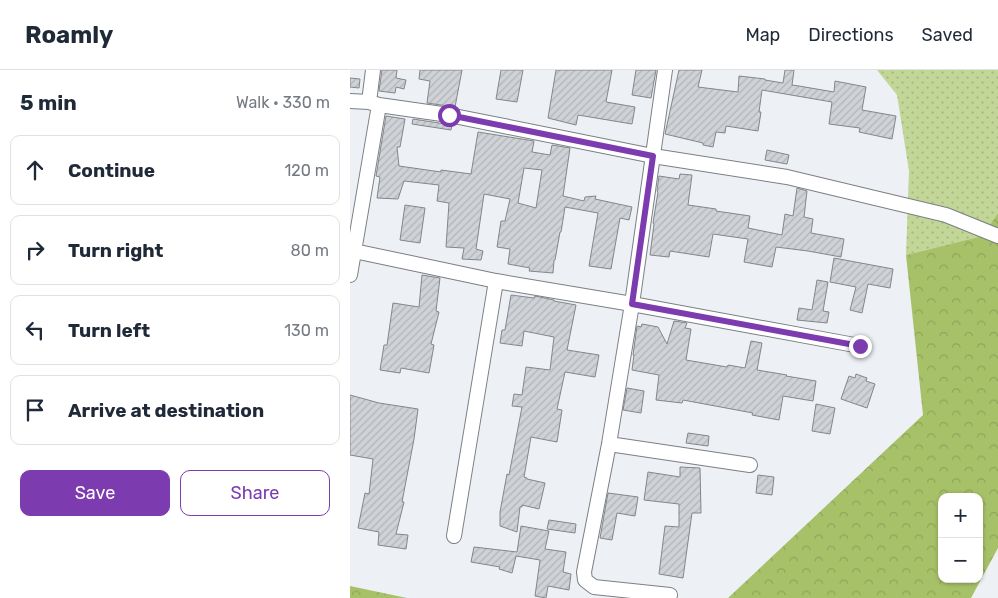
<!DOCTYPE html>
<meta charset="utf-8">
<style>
body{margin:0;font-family:Rubik,sans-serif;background:#f6f6f7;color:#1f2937}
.controls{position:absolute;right:15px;bottom:15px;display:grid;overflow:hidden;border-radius:10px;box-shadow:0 1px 4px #0004}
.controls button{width:45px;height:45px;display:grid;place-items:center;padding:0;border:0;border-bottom:1px solid #e0e1e3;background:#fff;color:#1f2937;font:25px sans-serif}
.stop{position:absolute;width:15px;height:15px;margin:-11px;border:4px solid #7c3baf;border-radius:50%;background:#fff}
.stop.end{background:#7c3baf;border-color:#fff;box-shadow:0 1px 5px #0008}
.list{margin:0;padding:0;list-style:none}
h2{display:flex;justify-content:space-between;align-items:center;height:65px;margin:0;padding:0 20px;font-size:21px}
h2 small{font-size:16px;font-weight:400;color:#747a83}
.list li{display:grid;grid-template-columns:32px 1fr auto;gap:15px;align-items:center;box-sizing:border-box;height:70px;margin:0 10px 10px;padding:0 10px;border:1px solid #e0e1e3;border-radius:10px}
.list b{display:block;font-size:19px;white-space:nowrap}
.list em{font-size:16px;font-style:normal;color:#747a83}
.actions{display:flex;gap:10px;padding:15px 20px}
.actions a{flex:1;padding:11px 0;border:1px solid #7c3baf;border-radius:10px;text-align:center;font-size:18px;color:#7c3baf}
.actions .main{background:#7c3baf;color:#fff}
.icon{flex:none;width:28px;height:28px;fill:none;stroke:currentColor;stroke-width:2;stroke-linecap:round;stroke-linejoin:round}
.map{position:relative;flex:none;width:648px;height:528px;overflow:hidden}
header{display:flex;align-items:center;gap:30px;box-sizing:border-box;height:70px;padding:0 25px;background:#fff;border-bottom:1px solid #e0e1e3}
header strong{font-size:24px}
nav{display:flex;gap:28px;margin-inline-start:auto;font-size:18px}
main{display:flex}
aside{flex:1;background:#fff}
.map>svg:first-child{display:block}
.grass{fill:url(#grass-dots)}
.forest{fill:url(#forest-crowns);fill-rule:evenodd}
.building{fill:url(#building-hatch);stroke:#83868a;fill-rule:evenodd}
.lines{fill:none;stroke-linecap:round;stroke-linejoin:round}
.street-casing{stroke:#7c7f83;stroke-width:16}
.street{stroke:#fff;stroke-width:14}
.route{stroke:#7c3baf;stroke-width:6}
</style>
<header>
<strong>Roamly</strong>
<nav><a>Map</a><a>Directions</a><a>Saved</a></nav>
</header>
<main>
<aside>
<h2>5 min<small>Walk · 330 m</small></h2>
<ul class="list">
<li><svg class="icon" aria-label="ahead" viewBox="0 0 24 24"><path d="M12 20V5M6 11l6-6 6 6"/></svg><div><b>Continue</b></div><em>120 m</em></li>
<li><svg class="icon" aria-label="right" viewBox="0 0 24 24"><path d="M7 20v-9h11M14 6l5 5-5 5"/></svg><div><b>Turn right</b></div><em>80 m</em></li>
<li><svg class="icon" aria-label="left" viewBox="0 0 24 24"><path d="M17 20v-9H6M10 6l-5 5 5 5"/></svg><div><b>Turn left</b></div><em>130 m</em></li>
<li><svg class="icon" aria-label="arrive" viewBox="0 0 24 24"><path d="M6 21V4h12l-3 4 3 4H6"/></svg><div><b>Arrive at destination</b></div></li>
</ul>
<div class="actions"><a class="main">Save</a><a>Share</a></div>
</aside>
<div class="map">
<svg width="648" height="528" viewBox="0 0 648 528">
<defs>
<pattern id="grass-dots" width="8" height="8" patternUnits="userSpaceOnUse" patternTransform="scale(1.25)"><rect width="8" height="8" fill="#c2d697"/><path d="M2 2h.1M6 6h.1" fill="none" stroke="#a6b781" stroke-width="1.8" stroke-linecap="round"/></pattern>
<pattern id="forest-crowns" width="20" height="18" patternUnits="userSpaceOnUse" patternTransform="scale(1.25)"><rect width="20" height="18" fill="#a7c168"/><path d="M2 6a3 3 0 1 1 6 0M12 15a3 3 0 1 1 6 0" fill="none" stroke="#8fa559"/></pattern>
<pattern id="building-hatch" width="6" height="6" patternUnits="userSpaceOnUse" patternTransform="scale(1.25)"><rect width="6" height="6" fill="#cfd3d7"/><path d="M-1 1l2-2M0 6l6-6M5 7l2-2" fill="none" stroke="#b1b4b8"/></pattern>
</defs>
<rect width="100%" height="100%" fill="#edf0f5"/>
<path class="grass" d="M527,0h121v143l-16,23 -76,19 3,-84 -12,-76z"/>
<path class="forest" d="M648,143v335l-27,50h-243l195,-183 -17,-160 76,-19zM592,427h37v82h-37z
M0,516l57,12h-57z"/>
<path class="building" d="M32,0h15l-1,8 10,2 -2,9 -8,-2 -1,6 -16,-2z
M70,0h42l-7,37 -28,-4 3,-22 -11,-2z
M151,0h22l-6,32 -21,-3z
M206,0h56l-6,32 29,5 -3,17 -54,-9 -2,10 -28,-7z
M286,0h20l-5,28 -19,-3z
M329,0h23l-4,17 40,5 1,-16 26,3v1l18,3 2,-13h9l-2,15 7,1 35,6 1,-11 31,6 -4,23 34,6 -4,23 -33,-7 1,-4 -31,-4 3,-22 -70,-12 -3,22h2l-3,19 -32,-5 -1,7 -9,-1 -3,15 -10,-2v-2l-38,-9z
M0,8l10,1 -1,9 -9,-1z
M36,46l19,3 -5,28h-3l2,19 42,6v-2l30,4 7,-42 56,9 -2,11 18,3 2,-10 18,3 -7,48 21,5 1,-4 11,-1 -1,3 37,8 -3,13 -9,-2 -9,51 -22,-3 9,-53 -33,-6 -4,25h-1l-5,28h-1l-1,13 -24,-2 1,-3 -22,-4 2,-15 -13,-2 4,-26h4l5,-22 -26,-5 -8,55 7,2 -2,9 -19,-1 2,-11 -18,-1 3,-44 -12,-2 2,-16 -35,-4 -6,18 -21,-1 3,-21 -4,-1zM174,98l18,2 -6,38 -18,-5z
M63,49l39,6 -1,5 -39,-6z
M417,80l22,5 -2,9 -22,-4z
M330,104l12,1 -4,30 28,4v2l34,5 -2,12 34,7 3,-21 8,2 4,-28 10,3 -3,26 9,2 -2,14 33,6 -3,18 -33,-6 -32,-4 -4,20 -28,-5 4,-23 -35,-5 -4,23 -39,-6 -1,6 -19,-2 4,-31 -1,-1 5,-31 -1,-1 2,-15 20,3z
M55,135l20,3 -5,35 -20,-3z
M484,188l59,11 -3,19 -22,-4 -6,29 -12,-3 6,-23 -26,-5z
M72,205l18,3 -4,33 3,1 -8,32 3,1 -5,28 -28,-5 -1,5 -20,-3 4,-25h3l6,-42 26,4z
M467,210l11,2 -5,29 6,1 -2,11 -30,-3 2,-12 13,2z
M161,225l23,3 1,-2 19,4v1l22,4 -9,45 32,5 -4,22 -30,-5 -8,37 5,1 -5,32 -26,-5 -7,40 3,1v1l18,4 -6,26 -17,-4v2h-2l-3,25 -17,-6v-14l7,-38 2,1 13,-68 -10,-1 2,-12 8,1 4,-28 24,3 4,-33 -30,-6 -2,15 -22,-3 2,-13h3z
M324,251l13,2 -2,5 6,1 -5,31 41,7 1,-2 17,3 6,-27 11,2 -5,27 30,5 -1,1 30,5 -3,20 -30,-5 -4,24 -27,-5 1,-2 -70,-13 -1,3 -26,-3 3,-25 -27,-5 2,-15h-1l4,-29 4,1 1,-3 16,3 9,17z
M506,304l11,4 -1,3 9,3 -8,24 -26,-9 8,-23 6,2z
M277,318l17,3 -3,22 -18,-3z
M0,325l29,8 39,6 -4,30 -12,63h2l-8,32 12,1 -2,14 -28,-4 1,-13 -21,-4 7,-35 4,1 4,-35 -23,-4z
M466,334l19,4 -5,26 -18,-3z
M338,363l21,3 -1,10 -22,-3z
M330,397l20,1 1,45h-9l-9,65 -24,-4 6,-48 14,1v-23l-35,-4 4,-28 32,5z
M408,405l16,2 -2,18 -16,-2z
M258,423l30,4 -3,19 -18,-3 -5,27 -12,-2z
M199,450l27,4 -1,9 -28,-4z
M171,456l28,5 -4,18 21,3 -3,20 8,2 -2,16 -21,-4 -2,12 -11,-2 5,-36 -24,-4 -4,17 -13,-4 1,-2 -29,-5 3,-15 43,5z"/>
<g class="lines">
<g class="street-casing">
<path id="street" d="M315,0l-33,234 -23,140 -25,128 1,8 9,7 76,8
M0,31l19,1 10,3 70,10 204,41 134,21 159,38 52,21
M19,32l4,-32
M4,181l142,30 136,23 228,42
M0,205l29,-170
M259,374l141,21
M104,466l42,-255"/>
</g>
<use href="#street" class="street"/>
</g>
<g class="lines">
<path class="route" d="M99,45l204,41 -21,148 228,42"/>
</g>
</svg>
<div class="controls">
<button>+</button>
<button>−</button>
</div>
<div class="stop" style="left:99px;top:45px"></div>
<div class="stop end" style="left:510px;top:276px"></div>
</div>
</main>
